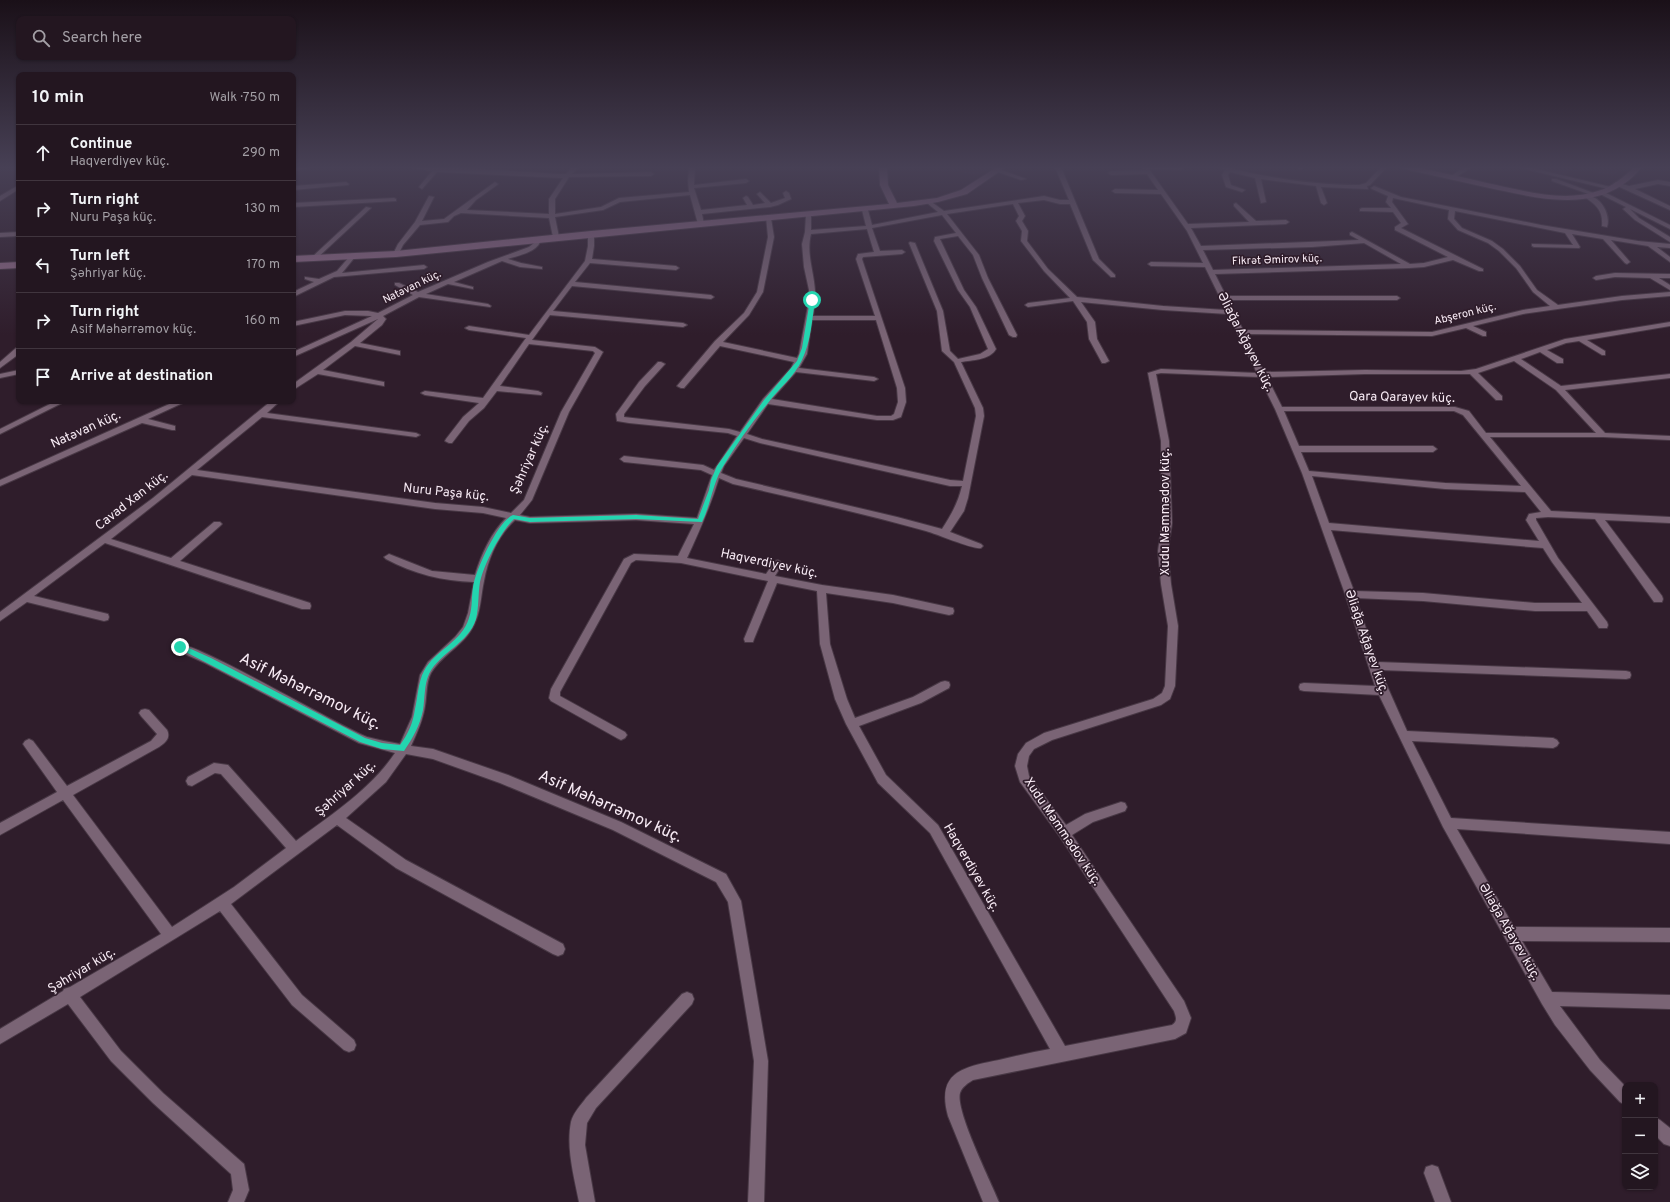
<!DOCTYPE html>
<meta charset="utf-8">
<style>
body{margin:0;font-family:Overpass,sans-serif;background:#2f232d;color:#f1f3f6}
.controls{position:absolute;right:12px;bottom:12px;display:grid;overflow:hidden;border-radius:8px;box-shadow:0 1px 3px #0004}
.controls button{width:36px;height:36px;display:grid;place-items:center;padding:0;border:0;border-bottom:1px solid #40353e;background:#231620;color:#f1f3f6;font:20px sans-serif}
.stop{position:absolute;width:12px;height:12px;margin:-9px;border:3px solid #23d5af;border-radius:50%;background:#fff}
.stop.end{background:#23d5af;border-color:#fff;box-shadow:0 1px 4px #0008}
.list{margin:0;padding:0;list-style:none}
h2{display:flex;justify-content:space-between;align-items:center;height:52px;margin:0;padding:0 16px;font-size:17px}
h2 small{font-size:13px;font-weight:400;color:#a39fa5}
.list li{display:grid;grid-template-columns:26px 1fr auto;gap:12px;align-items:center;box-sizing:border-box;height:56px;padding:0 16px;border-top:1px solid #40353e}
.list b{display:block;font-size:15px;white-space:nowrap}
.list p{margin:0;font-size:13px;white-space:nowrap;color:#a39fa5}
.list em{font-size:13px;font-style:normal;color:#a39fa5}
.icon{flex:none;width:22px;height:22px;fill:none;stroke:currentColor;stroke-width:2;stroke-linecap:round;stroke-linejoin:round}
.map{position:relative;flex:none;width:1670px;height:1202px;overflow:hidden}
.search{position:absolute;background:#231620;box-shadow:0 1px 3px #0004;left:16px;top:16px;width:280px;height:44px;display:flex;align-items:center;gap:10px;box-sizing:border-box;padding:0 14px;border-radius:8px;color:#a39fa5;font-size:15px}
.panel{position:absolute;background:#231620;box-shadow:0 1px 3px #0004;left:16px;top:72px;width:280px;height:332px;border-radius:8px}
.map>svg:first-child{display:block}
.built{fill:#3a2235}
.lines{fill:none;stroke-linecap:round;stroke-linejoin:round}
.street-casing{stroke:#483845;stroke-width:2}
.secondary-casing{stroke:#483845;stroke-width:2}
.street{fill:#7a6475;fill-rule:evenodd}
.secondary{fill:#8d6985;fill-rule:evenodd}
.route{fill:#23d5af}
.labels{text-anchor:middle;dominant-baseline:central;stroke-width:3.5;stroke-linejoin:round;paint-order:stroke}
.far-street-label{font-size:11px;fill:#f8ebf5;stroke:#2f1d2b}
.street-label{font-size:13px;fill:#f8ebf5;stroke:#2f1d2b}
.near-street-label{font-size:16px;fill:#f8ebf5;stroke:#2f1d2b}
</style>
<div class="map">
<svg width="1670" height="1202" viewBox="0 0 1670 1202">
<rect width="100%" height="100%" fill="#2f1d2b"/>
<path class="built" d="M949,167h43l-16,9 -26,-7z
M1526,167h98l-11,9 -39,-8 -9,7z"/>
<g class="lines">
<g class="street-casing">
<path id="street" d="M293,167h16l1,1 -17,3z
M407,167l75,2 77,5h7l7,-7h6l-7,7 79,-2 3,2 -3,2 -82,1 -14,22v15l46,-7 18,-9 70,-6 -1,-11 1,-14h6l-1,18 52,-6 3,2 -3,2 -52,5 7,22 46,-5 -4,-7 3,-2 2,1 5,8 12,-2 -8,-9 3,-2 11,11 14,-5 -2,-5 3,-2 3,2 2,6 -13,6 -8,2 -68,7 2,10 -3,2 -3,-2 -8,-29 -70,7 -17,8 -48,7 4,20 -3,2 -3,-2 -4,-19 -88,-5 -7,3 -6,6 -28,3 -17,20 -5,10 -2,1 -3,-2 5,-10 17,-22 14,-26 5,1 -12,24 22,-2 51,-37 3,2 -1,1 -21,15 -9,10 82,4v-15l14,-21 -126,-6 -15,17 -3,-2 13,-16z
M1055,167h6l38,92 16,16v2h-4l-18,-17 -23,-56h-10l-16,-4 -26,3 7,13 -3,5 6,10 -1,10 21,28 29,28 86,9 63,4 -21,-43 -54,-1 -3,-2 3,-2 52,1 -16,-32 -26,-37 -46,-1 -3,-2 3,-2 43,1 -11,-16 -36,1 -3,-2 3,-2 34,-1 -3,-3h42l-2,3 -33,-1 39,55 61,-2 -15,-16v-2l2,-1 20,18 30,-1 3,2 -3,2 -95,4 10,18 158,-6 -9,-5v-2l2,-1 58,32 14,-1 24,-6 -53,-27v-3l6,-4 -8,-11 -33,-1v-2l2,-1h29l-5,-6 2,-6 -16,-7 -1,-1 3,-2 27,11 140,28 97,16 32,3v4l-13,-1 13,10v5l-22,-16 -37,-6 19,22 -3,2 -2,-1 -22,-24 -31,-5 8,13 -1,1 -45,-1 -2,-1v-2l41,1 -8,-12 -110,-22 -1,8 8,9 30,13 11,8 17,17 17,24 21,15 64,-9 48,-4v4l-48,4 -99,14 -50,12 13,6v4h-3l-17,-8 -34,8 -187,-2 19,38 101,-2 96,1 15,-2 89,-30 105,-17v4l-83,14 18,11v4h-3l-23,-14 -13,2 -19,7 16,9v4h-6l-17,-11 -19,7 40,27 109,-12v4l-105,12 40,43 65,3v4l-67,-3h-113l61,74 119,6v6l-65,-3 57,76 1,3 -1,3h-8l-59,-83 -47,-2 -12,1v2l22,38 49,64 1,3 -1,3h-8l-12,-17h-52l-112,-10 -67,-3 21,64 249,9 4,1 1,3 -1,3 -4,1 -246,-9 27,61 146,7 4,2 2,3 -2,3 -4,2 -141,-7 39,77 219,14v12l-213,-15 57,98 156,1v14l-148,-1 30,51 118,3v14l-110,-3 40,54 25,26v19l-5,-3 -30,-32 -35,-45 -13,-21 -99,-177 -64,-132 -75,-4 -4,-1 -1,-3 1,-3 4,-1 71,3 -30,-92 -43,-121 -27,-64 -16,-32 -98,-4 -5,1 13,67 3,82 -4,28 3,33 7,42 -3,60 -5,13 -9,6 -109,35 -18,9 -5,7 -2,10 2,10 37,49 19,-11 36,-12 4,1 2,4 -2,4 -32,11 -21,13 112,166 7,17 -5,15 -11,6 -202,41c-5,3 -11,7 -13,13 -5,17 31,89 39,109h-16l-35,-86c-12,-44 15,-49 51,-56 17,-4 34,-8 51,-11l-120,-216 -52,-50 -32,-59 -11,-25 -15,-55 -3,-53 -40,-8 -23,56 -1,3h-8l-1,-3 24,-58 -87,-18 -45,-3 -5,3 -71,129v4l65,36 2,3 -2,3 -4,2 -4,-2 -66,-37 -2,-3 2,-9 73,-130 10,-5 44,2 16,-32 -58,-4 -106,3 -15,-3c-17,16 -27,39 -31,61 -3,13 -3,27 -8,39 -8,24 -32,32 -45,53 -5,9 -4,22 -6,33 -2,14 -8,27 -14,40l22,3 75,26 113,47 105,52 15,27 27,160 -4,141h-16l6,-141 -26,-159 -12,-20 -103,-52 -113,-47 -67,-24 -27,-5 -20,28 -40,36 60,42 157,84 2,5 -2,5 -5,2 -5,-2 -157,-86 -59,-43 -106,79 71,91 52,45 2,5 -2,5 -5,2 -5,-2 -52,-45 -72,-94 -140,86 41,54 42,42 81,71 5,26 -5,12h-16l5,-12 -2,-16 -78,-71 -42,-42 -43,-57 -68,40v-15l63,-38 1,-2 6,-2 91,-53 -98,-134 -63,35v-12l57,-31 -32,-45 -2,-3 2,-3 4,-2 4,2 34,45 84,-45 6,-7 -16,-18 -2,-3 2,-3 4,-1 4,1 18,20c4,8 -2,13 -8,17l-86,48 99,132 62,-40 52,-39 -65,-74 -6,-1 -23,13 -4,-1 -2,-4 2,-4 26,-14 14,2 68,76c35,-26 74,-51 99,-88l-36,-10 -154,-80 -29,-13 -1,-3 1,-3c16,-5 162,82 191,93 11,3 22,5 33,7l12,-27 8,-42 8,-13 27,-25 8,-10 5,-14 6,-31c-32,-1 -60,-8 -88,-23l-2,-2 5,-3 43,17 43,4c6,-20 16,-42 31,-57l-23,-5 -48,-4 -243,-34 -81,64 60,19 43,-36h6l2,2 -2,2 -40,35 130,42 1,3 -1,3h-8l-197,-66 -71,53 74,18 1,3 -1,3 -4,1 -77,-19 -27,19v-9l153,-114 118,-97h9l-13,12 149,20 4,2 -4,2 -154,-20 -65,53 238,33 48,4 28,6 13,-13 37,-88 34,-59 -2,-2 -64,-7 -29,42 38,5 4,2 -1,2 -44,-4 -13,17 -15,13 -17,22h-3l-4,-2 1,-2 17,-22 16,-14 -54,-8 -4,-2 4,-2 58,7 43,-60 -57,-8 -4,-2 4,-2 60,9 56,-74 3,-15v-12l3,-2 3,2v12l-2,13 84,7 3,2 -3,2 -86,-7 -15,19 136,13 3,2 -3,2 -139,-13 -19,25 130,12 4,2 -4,2 -133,-12 -18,25 63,7 8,5 -34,60 -37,88 -12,15 10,2 106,-3 61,4 15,-43 -11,-5 -77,-8 -4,-3 4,-3 79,9 11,5 23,-34 -9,-3 -99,-10 -12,-2 -1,-7 23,-32 19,-20h3l4,2 -20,22 -21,28v3l105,12 11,3 23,-33 28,-31 3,-6 -74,-16 -36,42h-3l-4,-2 38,-45 29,-28 13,-21 11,-55 -2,-20 5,1 3,19 -11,55 -14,23 -26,27 74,16 2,-4 10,-54v-10l-5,-23 -2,-23 3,-12 1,-18 5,1v15l55,-4 -4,-16 3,-2 3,2 4,15 66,-13 -11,-9 -1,-1 3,-2 15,11 100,-15 16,4h9zM1393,198l56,12 -1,9 10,11 30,13 11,8 17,17 17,24 17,14 -27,4 -91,22 -189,-2 -15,-30h169l3,-2 -3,-2h-171l-11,-22 194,-6 15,-1 29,-7 26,11h4v-2l-82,-41 7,-4 -16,-22zM1013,204l6,12 -3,5 6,10 -1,10 23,30 26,27 -42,5 -3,2 3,2 45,-6 14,21 2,17 13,24h3l4,-2 -12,-22 -2,-17 -14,-20 82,8 65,4 29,59 -96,-4 -13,4 13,68 1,82 -4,28 3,33 7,42 -3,60 -3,7 -9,6 -109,34 -18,10 -8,11 -3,12 5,16 40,55 114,174c2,6 4,10 -2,14l-107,21 -127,-221 -52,-50 -27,-49 62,-23 28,-15 1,-3 -1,-3 -4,-1 -4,1 -28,15 -58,21 -8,-19 -17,-55 -4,-51 67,10 56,12 4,-1 1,-3 -1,-3 -60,-13 -71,-10 -47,-9 8,-13 -5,-3 -3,1 -9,13 -79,-16c13,-28 23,-51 32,-80l14,6c65,15 129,29 193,47 11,3 48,19 55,17l2,-2 -2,-2 -31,-12 14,-21 4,-13 16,-82 -1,-8 -22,-46c11,-2 29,-2 35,-13l-20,-42 -12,-17 -24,-51 18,-3 15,19 9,23 27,57 4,2h3l1,-2 -29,-57 -9,-23 -32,-41zM942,215l14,18 -21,4 -1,4 24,49 12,17 18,42 -8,5 -22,5 -8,-8 -7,-40 -28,-68 -5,-1 -1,1 28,68 5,40 12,11 21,46 1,8 -13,65 -13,-1 -188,-41 -15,-5 21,-30 109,16h16l8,-3 5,-15 -1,-14 -43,-129 1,-2 39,-3 3,-2 -3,-2 -22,1 -8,-23zM867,229l7,23 -16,2 -2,5 19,57h-62c1,-8 3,-17 2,-25 -1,-20 -9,-37 -4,-57zM1364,243l37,21 -188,6 -10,-20 109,-3zM812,320h64l21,68 1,14 -4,12 -3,2h-14l-105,-17 24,-27 78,9 4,-2 -4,-2 -75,-9 8,-14zM1514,361l42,29 40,43h-110l-17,-22 -14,-4h-173l-15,-30 98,-3h105l26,26h6v-4l-24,-23zM1284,411h170l9,4 58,71 -76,-3 -136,-12 -8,-19h132l4,-3 -4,-3h-134zM744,438l16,5 190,43h12c-4,17 -11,29 -20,43l-45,-12 -161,-38 -15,-6 3,-7zM1312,476l133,13 80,3 16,20 -12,2 -3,6 13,21 -210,-18zM1331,530l212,18 9,14 30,41h-47l-112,-10 -69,-2z
M1218,167c14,0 29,6 43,8 32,6 65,10 98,10l7,-2 15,-16h6l-17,18 -3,1 1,3 -47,-2 6,16 -3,2 -3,-2 -5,-17 -55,-7 5,23 -5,1 -6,-25 -25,-6 -2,3 3,10 14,5 -3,2 -16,-5 -4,-12 3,-5z
M1297,167h6v1l-3,2z
M1465,167h7l-19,12h-4v-2z
M1517,167h11l87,21 -3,2z
M995,169h4l27,10 -5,1 -26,-9z
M1552,179h4l43,16 -5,1 -42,-15z
M1658,180l12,2v4l-12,-2 -23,5 35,17v4l-57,-26 3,-2 13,4z
M346,182l3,2 -1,1 -55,5v-4z
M19,185v4l-19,12v-5z
M1600,192h4l66,33v4l-40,-20 9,9 31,19v5l-35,-22 -12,-11 3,-2 -26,-13z
M1586,196c15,-1 25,19 21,31l-5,-1c1,-14 -4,-20 -16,-28z
M394,198l2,1v2l-103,6v-4z
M366,207l5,1 -56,52h-4v-2z
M19,232v4l-19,1v-4z
M538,237l3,2c-2,13 -22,16 -33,20l13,4 21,4v2l-22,-2 -18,-6 -48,21 19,5v2l-25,-5 -22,10 62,10 3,2 -1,1 -71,-10 -36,19 3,3 -4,6 -22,18 40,8v4l-45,-9 -32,24 61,12v4l-66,-12 -25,16v-6l58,-42 27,-23 -85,38v-5l79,-36 -27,-1 -52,11v-4l52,-11h23l10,2 35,-18 -18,-10v-2h4l19,9 70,-30 41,-15 5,-4 1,-4z
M352,255l3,2 -13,16 82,-8 3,2 -3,2 -90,8 -41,20v-5l21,-10 -9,-3v-2l14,2 18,-8 13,-15z
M1615,273l55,1v4h-11l11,7v5l-20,-12 -35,-1 -19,3 -3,-2 3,-2z
M16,348h3v6l-19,14v-6z
M19,370v4l-19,4v-4z
M56,401h10l-66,33v-5z
M176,401h11l-39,18 27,7v4h-3l-30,-7 -142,63v-6z
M687,992l5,2 2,5 -2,5 -96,104 -9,15 -2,22 10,57h-16c-5,-26 -13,-54 -8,-80 2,-9 10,-17 15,-24l96,-104z
M1655,1117l5,3 10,8v18l-6,-2 -9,-9z
M1432,1165l6,2 13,35h-16l-11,-29 2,-6z"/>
</g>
<g class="secondary-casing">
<path id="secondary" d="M879,167h8l1,18 9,18 40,-5 24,-8 36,-23h9l-39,27 -29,8 -24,4 -518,51 -103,5v-6l103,-5 195,-20 298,-27 -9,-19z
M1400,167h15c24,5 48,10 72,16 35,7 75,20 111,8 14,-4 26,-14 36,-24h8c-41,50 -104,31 -157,20 -27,-6 -54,-12 -81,-18z
M19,262v6l-19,1v-6z"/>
</g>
<use href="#street" class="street"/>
<use href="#secondary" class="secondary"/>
</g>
<linearGradient id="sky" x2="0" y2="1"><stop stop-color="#1a1018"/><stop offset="0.5" stop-color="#474055"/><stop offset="1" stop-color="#474055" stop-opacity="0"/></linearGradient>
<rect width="1670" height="335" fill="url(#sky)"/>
<path class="route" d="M812,299l3,1c-3,20 -4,41 -13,60 -7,16 -23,28 -34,43 -16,19 -31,41 -44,62 -11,16 -13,39 -22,57l-66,-3 -106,3 -16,-3c-13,12 -30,45 -34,63 -2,12 -1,25 -4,37 -8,25 -36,33 -47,55 -5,11 -4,24 -6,36 -3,15 -10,28 -19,41l-22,-2 -22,-7 -184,-95 1,-2h5l29,13 154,80 17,5 18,2c8,-11 13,-22 15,-36 3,-12 3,-27 9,-38 11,-21 38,-29 45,-53 4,-11 2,-24 5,-36 4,-16 24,-61 39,-67l17,3 106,-3 62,4 11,-29 2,-10 6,-14 47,-66 33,-39 5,-13 8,-48z"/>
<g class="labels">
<g class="far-street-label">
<text transform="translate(1277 260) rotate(-2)">Fikrət Əmirov küç.</text>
<text transform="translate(412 287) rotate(-26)">Natəvan küç.</text>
<text transform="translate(1465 314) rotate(-14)">Abşeron küç.</text>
</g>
<g class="street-label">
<text transform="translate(1245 342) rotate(63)">Əliağa Ağayev küç.</text>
<text transform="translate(1402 398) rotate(1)">Qara Qarayev küç.</text>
<text transform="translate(86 430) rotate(-24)">Natəvan küç.</text>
<text transform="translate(530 459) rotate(-66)">Şəhriyar küç.</text>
<text transform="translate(446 493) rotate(6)">Nuru Paşa küç.</text>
<text transform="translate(132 501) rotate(-38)">Cavad Xan küç.</text>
<text transform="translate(1166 512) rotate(-90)">Xudu Məmmədov küç.</text>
<text transform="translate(769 564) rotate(12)">Haqverdiyev küç.</text>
<text transform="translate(1366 642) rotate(71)">Əliağa Ağayev küç.</text>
<text transform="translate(346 789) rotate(-42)">Şəhriyar küç.</text>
<text transform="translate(1062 832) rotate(56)">Xudu Məmmədov küç.</text>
<text transform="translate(971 868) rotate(60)">Haqverdiyev küç.</text>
<text transform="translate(1509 932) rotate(60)">Əliağa Ağayev küç.</text>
<text transform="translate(82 971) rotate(-31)">Şəhriyar küç.</text>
</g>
<g class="near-street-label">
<text transform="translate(310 692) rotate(26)">Asif Məhərrəmov küç.</text>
<text transform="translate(610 807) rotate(24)">Asif Məhərrəmov küç.</text>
</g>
</g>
</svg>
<div class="controls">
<button>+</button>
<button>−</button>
<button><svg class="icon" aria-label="layers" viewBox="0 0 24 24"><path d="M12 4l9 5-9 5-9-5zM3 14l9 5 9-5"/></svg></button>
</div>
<div class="stop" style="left:812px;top:300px"></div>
<div class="stop end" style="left:180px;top:647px"></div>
<div class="search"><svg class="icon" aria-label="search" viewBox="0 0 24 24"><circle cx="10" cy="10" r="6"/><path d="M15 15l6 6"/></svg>Search here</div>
<section class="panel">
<h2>10 min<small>Walk · 750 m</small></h2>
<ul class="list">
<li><svg class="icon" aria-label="ahead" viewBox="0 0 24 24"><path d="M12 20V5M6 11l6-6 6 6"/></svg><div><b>Continue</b><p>Haqverdiyev küç.</p></div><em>290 m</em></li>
<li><svg class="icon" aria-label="right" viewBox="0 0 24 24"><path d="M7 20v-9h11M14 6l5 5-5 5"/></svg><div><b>Turn right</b><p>Nuru Paşa küç.</p></div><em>130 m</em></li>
<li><svg class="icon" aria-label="left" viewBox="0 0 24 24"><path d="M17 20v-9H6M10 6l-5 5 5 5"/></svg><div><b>Turn left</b><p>Şəhriyar küç.</p></div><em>170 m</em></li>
<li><svg class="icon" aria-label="right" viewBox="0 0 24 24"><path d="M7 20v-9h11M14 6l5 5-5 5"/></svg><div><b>Turn right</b><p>Asif Məhərrəmov küç.</p></div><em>160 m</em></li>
<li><svg class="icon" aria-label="arrive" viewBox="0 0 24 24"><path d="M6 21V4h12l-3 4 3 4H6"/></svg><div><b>Arrive at destination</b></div></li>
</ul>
</section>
</div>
